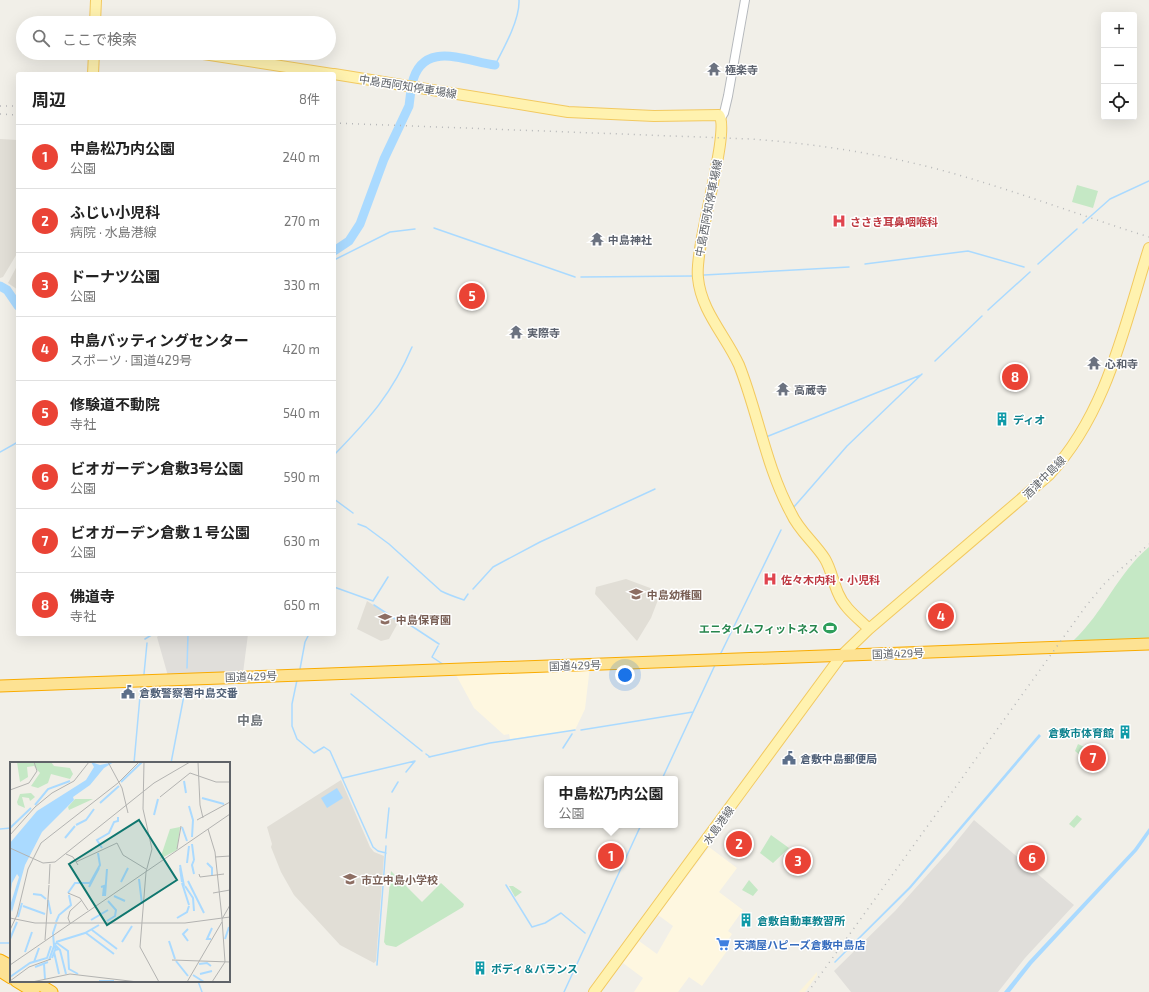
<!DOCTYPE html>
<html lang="ja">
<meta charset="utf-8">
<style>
body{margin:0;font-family:"Exo 2","Noto Sans JP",sans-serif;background:#f2f2f2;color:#222}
.controls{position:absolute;right:12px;top:12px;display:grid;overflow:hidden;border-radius:4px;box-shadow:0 4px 16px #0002}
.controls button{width:36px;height:36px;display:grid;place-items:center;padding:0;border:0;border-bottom:1px solid #e0e0e0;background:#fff;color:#222;font:20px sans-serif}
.you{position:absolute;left:625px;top:675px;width:14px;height:14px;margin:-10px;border:3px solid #fff;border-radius:50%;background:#1a73e8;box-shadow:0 0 0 6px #1a73e833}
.badge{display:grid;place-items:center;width:26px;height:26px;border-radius:50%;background:#ea4335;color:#fff;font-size:13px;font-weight:700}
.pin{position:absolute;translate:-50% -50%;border:2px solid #fff;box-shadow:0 1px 4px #0006}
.popup{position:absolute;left:544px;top:776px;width:134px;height:52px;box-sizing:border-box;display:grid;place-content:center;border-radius:4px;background:#fff;filter:drop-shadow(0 1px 3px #0005);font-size:13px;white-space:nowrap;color:#767676}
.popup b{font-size:15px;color:#222}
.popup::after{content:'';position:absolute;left:50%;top:100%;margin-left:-8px;border:8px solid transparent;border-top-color:#fff}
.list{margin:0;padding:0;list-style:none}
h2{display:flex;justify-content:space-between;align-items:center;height:52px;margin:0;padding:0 16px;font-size:17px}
h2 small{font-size:13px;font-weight:400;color:#767676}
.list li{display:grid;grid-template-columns:26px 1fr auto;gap:12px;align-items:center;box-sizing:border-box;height:64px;padding:0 16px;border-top:1px solid #e0e0e0}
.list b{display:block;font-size:15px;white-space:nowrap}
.list p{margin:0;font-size:13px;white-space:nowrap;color:#767676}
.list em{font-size:13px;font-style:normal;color:#767676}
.icon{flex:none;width:22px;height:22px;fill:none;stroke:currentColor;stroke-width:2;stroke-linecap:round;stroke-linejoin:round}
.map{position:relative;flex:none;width:1149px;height:992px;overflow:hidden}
.search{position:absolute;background:#fff;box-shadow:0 4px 16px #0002;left:16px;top:16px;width:320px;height:44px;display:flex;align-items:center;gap:10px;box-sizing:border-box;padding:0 14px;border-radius:22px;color:#767676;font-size:15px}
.panel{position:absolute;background:#fff;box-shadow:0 4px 16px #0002;left:16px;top:72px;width:320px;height:564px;border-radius:4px}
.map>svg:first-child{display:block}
.commercial{fill:#fef7e0}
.industrial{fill:#e0deda}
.education{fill:#e1ded6}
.green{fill:#c5e8c5}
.sand{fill:#fbf3d9}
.water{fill:#aadaff}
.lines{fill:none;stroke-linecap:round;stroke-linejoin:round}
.stream{stroke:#aadaff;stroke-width:1.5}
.river{stroke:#aadaff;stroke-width:9}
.minor-casing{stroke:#b5b8bc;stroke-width:10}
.major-casing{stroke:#f2c960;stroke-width:12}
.highway-casing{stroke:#f9ab00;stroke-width:13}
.minor{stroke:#fff;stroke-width:8}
.major{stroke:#fff2af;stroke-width:10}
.highway{stroke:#fde293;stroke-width:11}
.rail{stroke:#b6b7b8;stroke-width:1.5;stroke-dasharray:1 5;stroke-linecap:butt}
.labels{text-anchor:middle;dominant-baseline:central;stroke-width:3;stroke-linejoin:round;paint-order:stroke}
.worship-label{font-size:11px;font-weight:bold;fill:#5b616d;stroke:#fff;text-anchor:start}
.street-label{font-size:11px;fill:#5f6368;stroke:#fff}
.health-label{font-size:11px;font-weight:bold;fill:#be3a42;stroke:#fff;text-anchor:start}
.culture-label{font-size:11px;font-weight:bold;fill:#0d838f;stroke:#fff;text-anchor:start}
.education-label{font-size:11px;font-weight:bold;fill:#785e54;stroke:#fff;text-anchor:start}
.leisure-label{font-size:11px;font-weight:bold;fill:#27864d;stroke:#fff;text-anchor:end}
.service-label{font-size:11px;font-weight:bold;fill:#4e5e75;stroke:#fff;text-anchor:start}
.shop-label{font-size:11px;font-weight:bold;fill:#366cbe;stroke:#fff;text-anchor:start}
.quarter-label{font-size:13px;font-weight:bold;fill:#70757a;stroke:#fff}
.inset-river{fill:none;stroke:#aadaff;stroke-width:2}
.inset-road{fill:none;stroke:#b3b3b1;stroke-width:1}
.view{fill:#0f766e;fill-opacity:0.15;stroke:#0f766e;stroke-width:2}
.inset-edge{fill:none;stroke:#5f6368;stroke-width:2}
</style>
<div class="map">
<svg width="1149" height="992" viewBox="0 0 1149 992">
<rect width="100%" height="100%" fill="#f1efe8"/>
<path class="commercial" d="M590,666l-5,43 -10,21 -65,9 -1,-5 -5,1 -30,-27 -19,-35z
M709,847l28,21 -18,24 24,18 -15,21 4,3 -7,11 4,3 -27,38 -13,-9 -11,15h-44l9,-14 -20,-15 16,-22 18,13 16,-28 -15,-11z"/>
<path class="industrial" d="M160,634h88l-5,39 -75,3 -11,-39z
M974,820l100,85 -49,53 -27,34h-147l-17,-21 61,-60 53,-59z"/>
<path class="education" d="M0,139l18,1v112l-15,25 -3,1z
M18,264v26l-10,-7z
M626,579l35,13 -10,26 -14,23 -42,-47 1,-7z
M367,601l32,20 -10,18 -8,2 -24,-12z
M341,780l29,67 4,5 10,4 -8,105 -2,2 -34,-18 -46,-50 -13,-23 -10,-25 1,-3 -5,-17z"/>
<path class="green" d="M1077,185l21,6 -5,17 -21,-6z
M1149,547v91l-76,3c31,-29 44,-67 76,-94z
M1078,744l27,13 -6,14 -24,-20z
M1077,815l5,4 -8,9 -5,-4z
M771,835l18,13 -16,15 -13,-10z
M792,847l20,18 -8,9 -21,-18z
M598,848l10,3 11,8 -7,5z
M1027 858a5 5 0 1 1 10 0a5 5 0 1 1-10 0Z
M391,871l31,31 19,-19 23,21 -1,3 -67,40 -10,-2 -2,-3z
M749,880l9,10 -5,6 -11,-6z
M509,886h4l9,6 -7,5z"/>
<path class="sand" d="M817,972v3l-12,17h-6z"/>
<path class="water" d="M1039,734l2,2 -130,152 -76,75 -1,-1 75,-75z
M337,788l6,10 -16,10 -6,-10z
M1149,828v6l-12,17 -105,113 -22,28h-6l25,-31 105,-112z"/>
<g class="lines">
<path class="stream" d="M495,65c9,-17 25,-46 24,-65
M1083,223l27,-24 39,-18
M434,228l141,49
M334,260l56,-28 25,-3
M865,264l103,-13 56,16
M1038,264l39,-35
M704,275l145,-8
M581,277l113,-1
M988,310l42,-38
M935,361l47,-45
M766,437l155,-62
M0,452l18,-10
M334,455c35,-36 58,-61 78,-108
M334,499l19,14
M793,508l54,-62 75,-72
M358,524l8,3 23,17 52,47c4,2 20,8 23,9l4,-6
M334,587l39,14 15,-24
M473,589l20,-22 47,-25 115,-53
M374,605l23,15
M401,619l38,25
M145,639l8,-5
M438,646l-6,11 12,8
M720,655l61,-125
M187,668l1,-34
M300,669l5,-27 4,-8
M144,674l3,-31
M297,680l-5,24v22l5,13 17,14 10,-6 6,4 43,96 5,4 8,2
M351,694l71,57
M581,730l112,-18
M563,748l9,-14
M426,754l4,3
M429,757l61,-14 85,-13
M134,763l7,-78
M171,763l15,-78
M406,772l9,-11
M343,778l72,-17
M662,779l53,-114
M392,792l6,-10
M0,829l11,-1
M386,838l3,-30
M506,885l26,42 13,-4 16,-10 24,20
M0,943h11
M377,965l9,-119
M198,981l4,11
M564,992l77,-167"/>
<path class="river" d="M412,84c10,-45 53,-23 83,-19
M334,251l15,-10 11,-17 24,-65 25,-53 2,-16
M0,286l7,4 11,16"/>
<g class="minor-casing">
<path id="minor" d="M721,118l3,-5 4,-17 17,-96"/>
</g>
<g class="major-casing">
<path id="major" d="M95,23l1,-23
M197,53l135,21
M93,74l1,-21
M334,74l234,38 86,4 65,-1c12,16 -25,131 -21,163 3,33 28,58 41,87 19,48 27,102 52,148 8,18 24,30 34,46 6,10 8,23 13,34 6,15 20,25 31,36
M594,992l247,-336 28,-27 180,-154c58,-62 75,-148 100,-227"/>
</g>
<g class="highway-casing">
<path id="highway" d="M0,686l1149,-42
M0,960l11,6
M0,971l11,7
M16,981l18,11
M34,981l18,11"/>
</g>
<use href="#minor" class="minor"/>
<use href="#major" class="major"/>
<use href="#highway" class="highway"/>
<path class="rail" d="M0,106h18
M0,114l18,1
M334,123l417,16c67,5 132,15 197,33 68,19 134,44 201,65
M808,992l278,-386 19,-23 44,-39"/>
</g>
<defs>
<g id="temple-bare" transform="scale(1.08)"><path d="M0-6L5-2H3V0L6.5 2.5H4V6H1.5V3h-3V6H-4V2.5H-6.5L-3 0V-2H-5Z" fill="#6b7280" stroke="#fff" stroke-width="2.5" paint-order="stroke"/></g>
<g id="hospital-bare" transform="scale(1.08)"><path d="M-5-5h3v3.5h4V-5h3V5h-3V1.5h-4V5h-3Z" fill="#e0444e" stroke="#fff" stroke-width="2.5" paint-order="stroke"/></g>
<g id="building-bare" transform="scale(1.08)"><path d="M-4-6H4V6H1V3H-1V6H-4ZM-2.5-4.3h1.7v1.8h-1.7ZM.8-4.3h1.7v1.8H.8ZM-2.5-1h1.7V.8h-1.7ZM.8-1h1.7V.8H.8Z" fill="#0f9aa8" stroke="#fff" stroke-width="2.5" paint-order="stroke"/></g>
<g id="school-bare" transform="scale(1.08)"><path d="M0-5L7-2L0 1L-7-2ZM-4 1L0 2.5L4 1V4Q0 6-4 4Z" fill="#8d6e63" stroke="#fff" stroke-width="2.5" paint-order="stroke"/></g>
<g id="stadium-bare" transform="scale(1.08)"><path d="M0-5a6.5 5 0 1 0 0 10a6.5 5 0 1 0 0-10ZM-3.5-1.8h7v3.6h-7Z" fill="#2e9e5b" stroke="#fff" stroke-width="2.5" paint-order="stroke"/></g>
<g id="civic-bare" transform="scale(1.08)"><path d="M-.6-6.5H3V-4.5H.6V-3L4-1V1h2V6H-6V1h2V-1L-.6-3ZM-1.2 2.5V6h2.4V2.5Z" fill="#5c6f8a" stroke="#fff" stroke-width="2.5" paint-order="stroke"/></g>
<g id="supermarket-bare" transform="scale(1.08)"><path d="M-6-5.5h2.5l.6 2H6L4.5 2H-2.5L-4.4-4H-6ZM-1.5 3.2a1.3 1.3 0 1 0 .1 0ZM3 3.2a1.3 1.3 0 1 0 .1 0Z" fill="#3f7fe0" stroke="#fff" stroke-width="2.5" paint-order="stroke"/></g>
</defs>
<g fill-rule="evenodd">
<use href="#temple-bare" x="714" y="69"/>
<use href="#hospital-bare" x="839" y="221"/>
<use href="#temple-bare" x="597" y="239"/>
<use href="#temple-bare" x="516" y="332"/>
<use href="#temple-bare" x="1094" y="363"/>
<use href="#temple-bare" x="783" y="389"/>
<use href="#building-bare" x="1002" y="419"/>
<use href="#hospital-bare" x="770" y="579"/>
<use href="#school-bare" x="636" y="594"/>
<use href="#school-bare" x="385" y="619"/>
<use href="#stadium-bare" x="830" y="628"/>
<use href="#civic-bare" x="128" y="692"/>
<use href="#building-bare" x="1125" y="732"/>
<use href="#civic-bare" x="789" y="758"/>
<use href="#school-bare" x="350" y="879"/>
<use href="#building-bare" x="746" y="920"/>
<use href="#supermarket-bare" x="723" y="944"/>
<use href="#building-bare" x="480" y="968"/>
</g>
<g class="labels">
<g class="worship-label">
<text x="725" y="69">極楽寺</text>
<text x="608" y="239">中島神社</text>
<text x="527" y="332">実際寺</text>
<text x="1105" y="363">心和寺</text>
<text x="794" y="389">高蔵寺</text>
</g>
<g class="street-label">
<text transform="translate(408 86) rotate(9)">中島西阿知停車場線</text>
<text transform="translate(708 208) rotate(-79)">中島西阿知停車場線</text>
<text transform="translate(1044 477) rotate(-45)">酒津中島線</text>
<text transform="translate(898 653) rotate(-2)">国道429号</text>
<text transform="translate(575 665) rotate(-2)">国道429号</text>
<text transform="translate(251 676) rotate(-2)">国道429号</text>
<text transform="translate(718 825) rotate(-54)">水島港線</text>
</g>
<g class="health-label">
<text x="850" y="221">ささき耳鼻咽喉科</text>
<text x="781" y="579">佐々木内科・小児科</text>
</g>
<g class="culture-label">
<text x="1013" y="419">ディオ</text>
<text x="1114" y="732" text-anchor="end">倉敷市体育館</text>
<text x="757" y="920">倉敷自動車教習所</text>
<text x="491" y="968">ボディ＆バランス</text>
</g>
<g class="education-label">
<text x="647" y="594">中島幼稚園</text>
<text x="396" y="619">中島保育園</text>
<text x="361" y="879">市立中島小学校</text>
</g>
<g class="leisure-label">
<text x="819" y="628">エニタイムフィットネス</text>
</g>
<g class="service-label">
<text x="139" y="692">倉敷警察署中島交番</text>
<text x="800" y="758">倉敷中島郵便局</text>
</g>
<g class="shop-label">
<text x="734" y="944">天満屋ハピーズ倉敷中島店</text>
</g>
<g class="quarter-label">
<text x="250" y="720">中島</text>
</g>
</g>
<g transform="translate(10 762)">
<rect width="220" height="220" fill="#f1efe8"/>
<path d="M7,0h34l3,4 16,2 3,6 -3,5 -19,-5 -3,9 -10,5 -7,-2 9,-13 -6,-7 -7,1 1,10 -8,5zM21,31l4,4 -5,4 -1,-3 -7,-1 3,11 -7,-3 -1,-3 3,-8zM65,37h18l-24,11 -1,-3zM170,65l-3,23 -17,9 10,-30z" fill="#c5e8c5"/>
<path d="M81,0l9,3 14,-3 -10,6 -14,17 -17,12 1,3 -32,32 -17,33 -13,47 -2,-6 9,-29 -2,-3 -5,9 -2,14v-54l27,-32 49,-31 8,-13z" fill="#aadaff"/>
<path class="inset-river" d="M174,19l2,12M111,20l21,-20M192,36l22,6M90,41l19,-17M25,43l13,-16 22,-8M179,44l4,14 -1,17M144,53l4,-16M66,63l10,-5 8,-11M172,65l5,14M0,66l21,-20M55,76l10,-12M182,82l2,16M92,86l-5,-8 12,-7 5,-11 4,-1v-4M184,98l-2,5 2,9M177,101l2,-17M197,101l5,5v7M170,103l4,21M170,106l2,14M129,117l3,25M178,119l16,32M111,120l7,-14M172,121l7,22M175,124l8,12 1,13M79,125l10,-19M91,125l3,-1 -1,10M58,131l7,-10h15l10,-18 -2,-12M23,132l8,1 5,4M95,134l2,-27M104,134l11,5M38,138l3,14M13,144l22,8M8,155l4,-14M167,156l10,-6 2,-6M81,158l17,-10M97,159l8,-5 1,-6 -8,-9M46,160l3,-7 12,-10 -2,-10M178,167l-5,5 5,7M82,168l25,19M76,171l28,21M0,177l7,-17M201,177h-4l5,-11M215,177l4,-12M159,179l6,18M46,180l29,-9 14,-8M112,180l10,-16M44,182l3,-1 11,8 1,18 9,5M45,188l1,-4 4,4 6,24M15,190l7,-20M44,190l5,22M42,196l3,-8 4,-1M39,198l5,-14 -1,-13 3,-9M166,199l12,15M24,200l5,-14M34,202l1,15M189,202l8,-1 4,3M25,205l13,-5M190,212l12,-3M183,213l11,7M0,215l20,-14 17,-5 4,-12M89,219h15"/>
<path class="inset-road" d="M98,0l14,26 6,25M134,0l-1,47 9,40 -6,23 -6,75 19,35M188,0l2,43 3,13M0,28l19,-7 8,-12 -3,-9M150,35l30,-24 26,9h14M187,58l33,-18M198,67l7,23 7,66M0,73l25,-28 17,-14 22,-12 15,-19M0,86l33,15 12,-1 99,-79 36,-21M167,87l4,-23M56,92l7,3 5,8M205,95l15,-1M66,100l41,-19 6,12 23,14M189,112l1,3 24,-3M39,122l1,-20M58,131l12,5 8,12M203,131l17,-3M0,156l25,5h150l45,-6M60,161l-2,-5 2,-7 12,-11M0,168l7,-15 11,-46 13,-26 77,-60 21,-21M35,178l4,-55M162,198l58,2M0,203l220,-151M0,219l19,-14 22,-8M22,220l38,-8 68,8M177,220l35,-60M202,220l13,-20 -3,-43 8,-14"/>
<path class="view" d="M129,58l38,60 -70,45 -38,-61z"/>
<rect width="220" height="220" class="inset-edge"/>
</g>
</svg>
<div class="controls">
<button>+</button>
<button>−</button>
<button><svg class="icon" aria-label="locate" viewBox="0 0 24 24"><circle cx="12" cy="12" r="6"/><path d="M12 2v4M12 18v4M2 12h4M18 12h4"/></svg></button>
</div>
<div class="you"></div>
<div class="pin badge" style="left:611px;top:856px">1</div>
<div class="popup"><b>中島松乃内公園</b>公園</div>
<div class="pin badge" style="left:739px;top:844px">2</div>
<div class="pin badge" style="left:798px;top:861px">3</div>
<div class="pin badge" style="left:941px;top:616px">4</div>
<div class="pin badge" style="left:472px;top:296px">5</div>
<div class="pin badge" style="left:1032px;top:858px">6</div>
<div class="pin badge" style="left:1093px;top:758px">7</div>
<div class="pin badge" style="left:1015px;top:377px">8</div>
<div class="search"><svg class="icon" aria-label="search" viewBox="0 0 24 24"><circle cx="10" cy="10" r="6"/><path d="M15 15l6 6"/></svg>ここで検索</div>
<section class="panel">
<h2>周辺<small>8件</small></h2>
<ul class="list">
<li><span class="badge">1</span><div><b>中島松乃内公園</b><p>公園</p></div><em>240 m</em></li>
<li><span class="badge">2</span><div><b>ふじい小児科</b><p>病院 · 水島港線</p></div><em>270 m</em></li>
<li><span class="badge">3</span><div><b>ドーナツ公園</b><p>公園</p></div><em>330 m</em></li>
<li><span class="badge">4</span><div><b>中島バッティングセンター</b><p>スポーツ · 国道429号</p></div><em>420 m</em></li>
<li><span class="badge">5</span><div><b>修験道不動院</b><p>寺社</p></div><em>540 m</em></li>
<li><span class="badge">6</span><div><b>ビオガーデン倉敷3号公園</b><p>公園</p></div><em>590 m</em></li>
<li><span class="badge">7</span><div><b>ビオガーデン倉敷１号公園</b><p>公園</p></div><em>630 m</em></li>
<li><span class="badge">8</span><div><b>佛道寺</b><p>寺社</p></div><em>650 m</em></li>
</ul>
</section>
</div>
